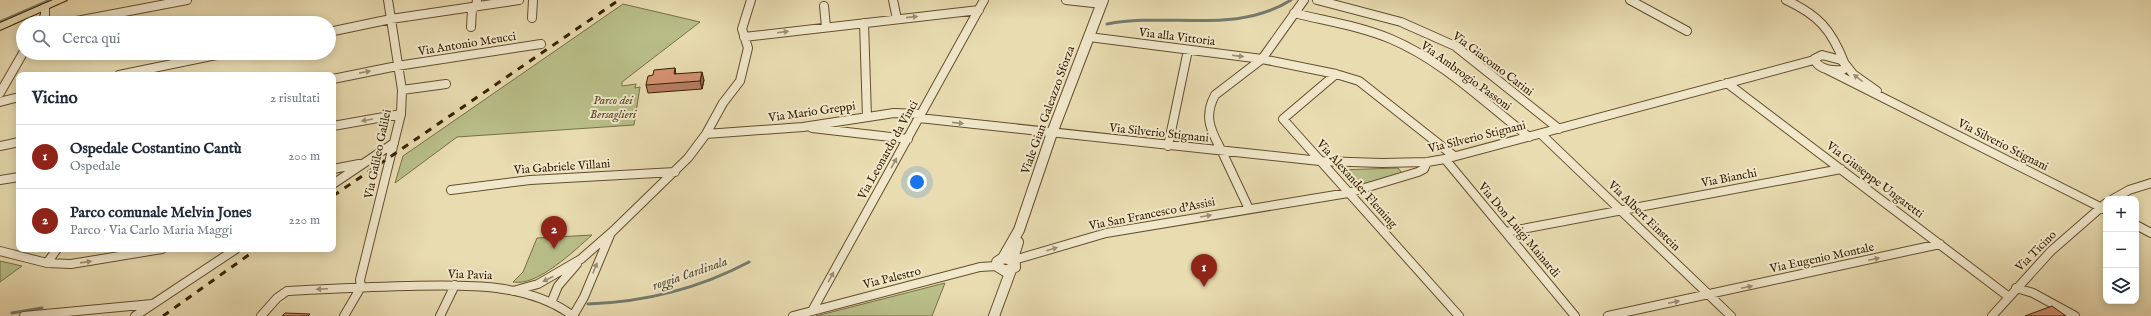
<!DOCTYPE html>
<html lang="it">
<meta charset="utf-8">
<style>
body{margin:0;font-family:"IM FELL English",serif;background:#f2f2f3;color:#1f2937}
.controls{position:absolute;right:12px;bottom:12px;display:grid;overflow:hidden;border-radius:8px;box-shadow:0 2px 10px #0003}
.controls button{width:36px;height:36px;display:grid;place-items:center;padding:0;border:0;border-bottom:1px solid #e0e1e3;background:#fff;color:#1f2937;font:20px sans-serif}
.you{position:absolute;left:917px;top:182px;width:14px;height:14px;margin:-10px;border:3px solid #fff;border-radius:50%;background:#1a73e8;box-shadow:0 0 0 6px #1a73e833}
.badge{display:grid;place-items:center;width:26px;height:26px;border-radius:50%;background:#8f2418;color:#fff;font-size:13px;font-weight:700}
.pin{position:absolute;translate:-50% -33px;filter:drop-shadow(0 1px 2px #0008)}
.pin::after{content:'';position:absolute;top:21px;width:14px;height:12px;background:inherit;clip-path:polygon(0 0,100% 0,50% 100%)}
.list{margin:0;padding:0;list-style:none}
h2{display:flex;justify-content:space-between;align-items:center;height:52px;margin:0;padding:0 16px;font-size:17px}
h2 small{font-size:13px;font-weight:400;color:#747a83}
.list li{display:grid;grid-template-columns:26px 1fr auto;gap:12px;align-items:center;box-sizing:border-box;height:64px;padding:0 16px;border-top:1px solid #e0e1e3}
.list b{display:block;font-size:15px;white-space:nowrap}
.list p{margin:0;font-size:13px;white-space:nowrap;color:#747a83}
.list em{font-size:13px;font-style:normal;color:#747a83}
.icon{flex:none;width:22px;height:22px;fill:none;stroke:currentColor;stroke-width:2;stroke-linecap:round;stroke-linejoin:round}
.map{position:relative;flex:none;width:2151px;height:316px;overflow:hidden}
.search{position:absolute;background:#fff;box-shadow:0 2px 10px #0003;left:16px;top:16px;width:320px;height:44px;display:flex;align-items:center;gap:10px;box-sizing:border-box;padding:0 14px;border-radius:22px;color:#747a83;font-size:15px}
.panel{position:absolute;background:#fff;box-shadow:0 2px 10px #0003;left:16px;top:72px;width:320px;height:180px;border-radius:8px}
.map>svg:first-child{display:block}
.green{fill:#b9bf89;stroke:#787044}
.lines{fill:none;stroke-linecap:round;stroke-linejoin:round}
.stream{stroke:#747b6e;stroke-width:3}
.minor-casing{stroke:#634f2c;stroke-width:10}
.tertiary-casing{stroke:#634f2c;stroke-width:12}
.primary-casing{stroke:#362000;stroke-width:2}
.minor{stroke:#f1e8cc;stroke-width:8}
.tertiary{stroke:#f1e8cc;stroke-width:10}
.primary{fill:#e9dcb1;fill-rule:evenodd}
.rail{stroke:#362000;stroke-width:3;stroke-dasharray:7 7;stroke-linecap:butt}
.wall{fill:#b67c62;stroke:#362000}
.shaded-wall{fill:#946550;stroke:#362000}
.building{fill:#d49072;stroke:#362000}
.oneway{fill:#9d8e70}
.labels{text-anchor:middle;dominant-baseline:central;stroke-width:4;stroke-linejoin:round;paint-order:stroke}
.street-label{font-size:12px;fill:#362000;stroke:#f1e8cc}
.park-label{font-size:12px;font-style:italic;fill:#574822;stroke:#f1e8cc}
.water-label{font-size:13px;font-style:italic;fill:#554e37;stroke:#f1e8cc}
</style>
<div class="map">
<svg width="2151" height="316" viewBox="0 0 2151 316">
<rect width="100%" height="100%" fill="#e9dcb1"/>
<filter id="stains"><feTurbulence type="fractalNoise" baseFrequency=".005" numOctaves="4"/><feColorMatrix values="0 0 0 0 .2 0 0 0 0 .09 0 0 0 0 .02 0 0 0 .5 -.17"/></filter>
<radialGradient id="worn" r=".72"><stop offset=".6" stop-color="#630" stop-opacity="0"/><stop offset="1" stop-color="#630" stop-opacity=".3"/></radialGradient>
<path class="green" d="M623,4l77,18 -78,60v4l14,-2 -1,4 5,-1 -6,38 -177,12 -62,46 8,-27z
M1398,168l5,6 -49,13 -16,-17z
M592,235c-17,15 -55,52 -79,47l10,-10 14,-34z
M0,261l22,5 -22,16z
M945,283l-13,33h-116z"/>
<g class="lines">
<path class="stream" d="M0,22l48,-21
M1107,24c62,-12 129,11 184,-24
M588,304c58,-2 110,-15 161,-42
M12,313l30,-5"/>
<g class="minor-casing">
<path id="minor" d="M893,0l4,19
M1066,0l36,4
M1317,0l84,22 54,24 104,83
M1630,0l57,31
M1786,0c32,15 45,29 58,62
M824,6l2,21
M1294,13c32,8 66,13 97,26 52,22 94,64 138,98
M532,18l1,-18
M41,23l4,-8v-7
M66,23l121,-23
M864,23l3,94
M471,27l1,-17 4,-4 1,-6
M329,32l62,-13 128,-19
M744,37l235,-27
M1089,37l173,22 74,15 23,7 95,75
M1822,55l19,5 5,5 -3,5c-11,1 -24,0 -29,-11z
M1846,65l7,9 24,17
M1826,69l280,141
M1336,74l-53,45 176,197
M119,75l107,-22
M333,79l64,-13 144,-22
M1727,83l282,214
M402,90l44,-6
M0,93l23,-40
M0,102l19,-5
M919,118l401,43 62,2 45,-1 18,-3 369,-99
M333,126l68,-12
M812,128l96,11
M706,134l97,-7 91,-14 27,1
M1541,134l190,182
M0,146l19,-4
M1168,146l20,-96
M1445,159l130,157
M333,169l26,-5
M0,180l19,-3
M333,184l61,-41
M451,190l79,-10 145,-8
M2113,199l16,-9 22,-7
M1249,209c-8,-17 -16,-34 -24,-51 -10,-22 -24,-37 -10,-63l47,-36 42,-59
M2136,225l15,8
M1506,232l335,-63
M0,251l47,12 24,1 91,-15
M1014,260l92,-27 242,-40 70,-21 6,-3 3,-7
M47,263l10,-14
M361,287l-1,-7 41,-166 1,-24 -14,-90
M2016,288l17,5 42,23
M513,291l25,-7 43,-25 32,-28 75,-73 18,-24 17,-31 17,-22 8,-33 -6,-19 9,-29
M551,303l7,-17 19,-22
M812,311l172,-311
M24,316l128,-12
M135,316l101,-67
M261,316l16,-18 10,-7c40,-2 79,-4 119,-5 54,-1 121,-5 167,30
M344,316l17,-29
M440,316l15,-31
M573,316l11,-19 26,-62
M793,316l187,-49 17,-1
M1608,316l332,-72
M1992,316l59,-65 55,-48"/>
</g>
<g class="tertiary-casing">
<path id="tertiary" d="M1003,258l16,-28 33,-97 51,-133
M1014,260l-11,-2 -6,4v4l8,5 10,-4 -1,-12 4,-13
M994,316l17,-46"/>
</g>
<g class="primary-casing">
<path id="primary" d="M53,0h14l-67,30v-7z"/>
</g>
<use href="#minor" class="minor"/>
<use href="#tertiary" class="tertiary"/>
<use href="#primary" class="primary"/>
<path class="rail" d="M333,196l286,-196
M163,316l94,-67"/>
</g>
<path class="wall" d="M675,68l1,6 28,6 -2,9 -54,4 -2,-8 7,-10z"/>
<path class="shaded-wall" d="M702,72l2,8 -2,9 -2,-8z"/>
<path class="building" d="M675,68l-1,6 28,-2 -2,9 -54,4 2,-9 5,-1 1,-5z
M2052,306l14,10h-41z
M285,313l25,1 -2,2h-26z"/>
<defs><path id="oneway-solid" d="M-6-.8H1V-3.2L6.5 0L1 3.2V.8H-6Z"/></defs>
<g class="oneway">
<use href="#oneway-solid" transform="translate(912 17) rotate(-6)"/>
<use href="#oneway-solid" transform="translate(783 32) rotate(-7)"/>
<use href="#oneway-solid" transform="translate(1238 56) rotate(7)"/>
<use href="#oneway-solid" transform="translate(365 72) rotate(-11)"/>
<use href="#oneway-solid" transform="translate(1858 78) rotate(-142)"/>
<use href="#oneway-solid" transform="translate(367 120) rotate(170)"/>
<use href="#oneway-solid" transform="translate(958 123) rotate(6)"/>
<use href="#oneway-solid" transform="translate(894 163) rotate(-61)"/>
<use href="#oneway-solid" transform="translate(1206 216) rotate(-10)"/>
<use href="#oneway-solid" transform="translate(1052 249) rotate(-16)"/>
<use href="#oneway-solid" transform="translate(1874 259) rotate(-12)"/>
<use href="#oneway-solid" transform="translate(86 262) rotate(-8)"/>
<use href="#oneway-solid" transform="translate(595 268) rotate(-69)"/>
<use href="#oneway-solid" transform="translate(831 277) rotate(-61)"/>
<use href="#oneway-solid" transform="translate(548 279) rotate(153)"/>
<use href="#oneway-solid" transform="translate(1747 287) rotate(-12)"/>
<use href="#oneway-solid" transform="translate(322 289) rotate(177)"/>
<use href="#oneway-solid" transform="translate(1674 302) rotate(-12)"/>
</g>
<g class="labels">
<g class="street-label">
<text transform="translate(1177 37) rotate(7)">Via alla Vittoria</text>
<text transform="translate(467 44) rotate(-9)">Via Antonio Meucci</text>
<text transform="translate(1493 64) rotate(37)">Via Giacomo Carini</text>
<text transform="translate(1466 76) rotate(36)">Via Ambrogio Passoni</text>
<text transform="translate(1048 110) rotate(-70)">Viale Gian Galeazzo Sforza</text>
<text transform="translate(812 112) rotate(-8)">Via Mario Greppi</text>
<text transform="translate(1159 133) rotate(6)">Via Silverio Stignani</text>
<text transform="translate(1477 137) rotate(-14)">Via Silverio Stignani</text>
<text transform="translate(2003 145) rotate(27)">Via Silverio Stignani</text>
<text transform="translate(888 150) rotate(-61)">Via Leonardo da Vinci</text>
<text transform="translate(378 154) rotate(-78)">Via Galileo Galilei</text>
<text transform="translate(562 167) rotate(-4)">Via Gabriele Villani</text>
<text transform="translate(1729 178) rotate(-11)">Via Bianchi</text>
<text transform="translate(1875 180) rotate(37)">Via Giuseppe Ungaretti</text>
<text transform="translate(1357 184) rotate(48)">Via Alexander Fleming</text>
<text transform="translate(1152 214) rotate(-11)">Via San Francesco d'Assisi</text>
<text transform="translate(1644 216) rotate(44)">Via Albert Einstein</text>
<text transform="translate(1519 230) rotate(50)">Via Don Luigi Mainardi</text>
<text transform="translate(2036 251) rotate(-45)">Via Ticino</text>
<text transform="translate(1822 258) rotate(-12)">Via Eugenio Montale</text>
<text transform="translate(470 275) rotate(2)">Via Pavia</text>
<text transform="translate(892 278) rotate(-14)">Via Palestro</text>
</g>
<g class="park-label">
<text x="613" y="100">Parco dei<tspan x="613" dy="14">Bersaglieri</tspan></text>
</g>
<g class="water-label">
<text transform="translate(690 274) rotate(-19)">roggia Cardinala</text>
</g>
</g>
<rect width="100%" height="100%" filter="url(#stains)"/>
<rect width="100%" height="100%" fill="url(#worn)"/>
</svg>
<div class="controls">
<button>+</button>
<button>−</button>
<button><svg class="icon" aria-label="layers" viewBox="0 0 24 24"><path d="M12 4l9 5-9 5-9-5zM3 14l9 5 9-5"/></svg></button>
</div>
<div class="you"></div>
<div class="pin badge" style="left:1204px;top:287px">1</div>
<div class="pin badge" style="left:554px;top:249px">2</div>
<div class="search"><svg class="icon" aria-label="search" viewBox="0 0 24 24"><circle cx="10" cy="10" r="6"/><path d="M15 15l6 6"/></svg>Cerca qui</div>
<section class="panel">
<h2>Vicino<small>2 risultati</small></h2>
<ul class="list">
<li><span class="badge">1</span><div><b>Ospedale Costantino Cantù</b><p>Ospedale</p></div><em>200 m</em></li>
<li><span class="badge">2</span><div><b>Parco comunale Melvin Jones</b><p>Parco · Via Carlo Maria Maggi</p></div><em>220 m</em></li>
</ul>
</section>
</div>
